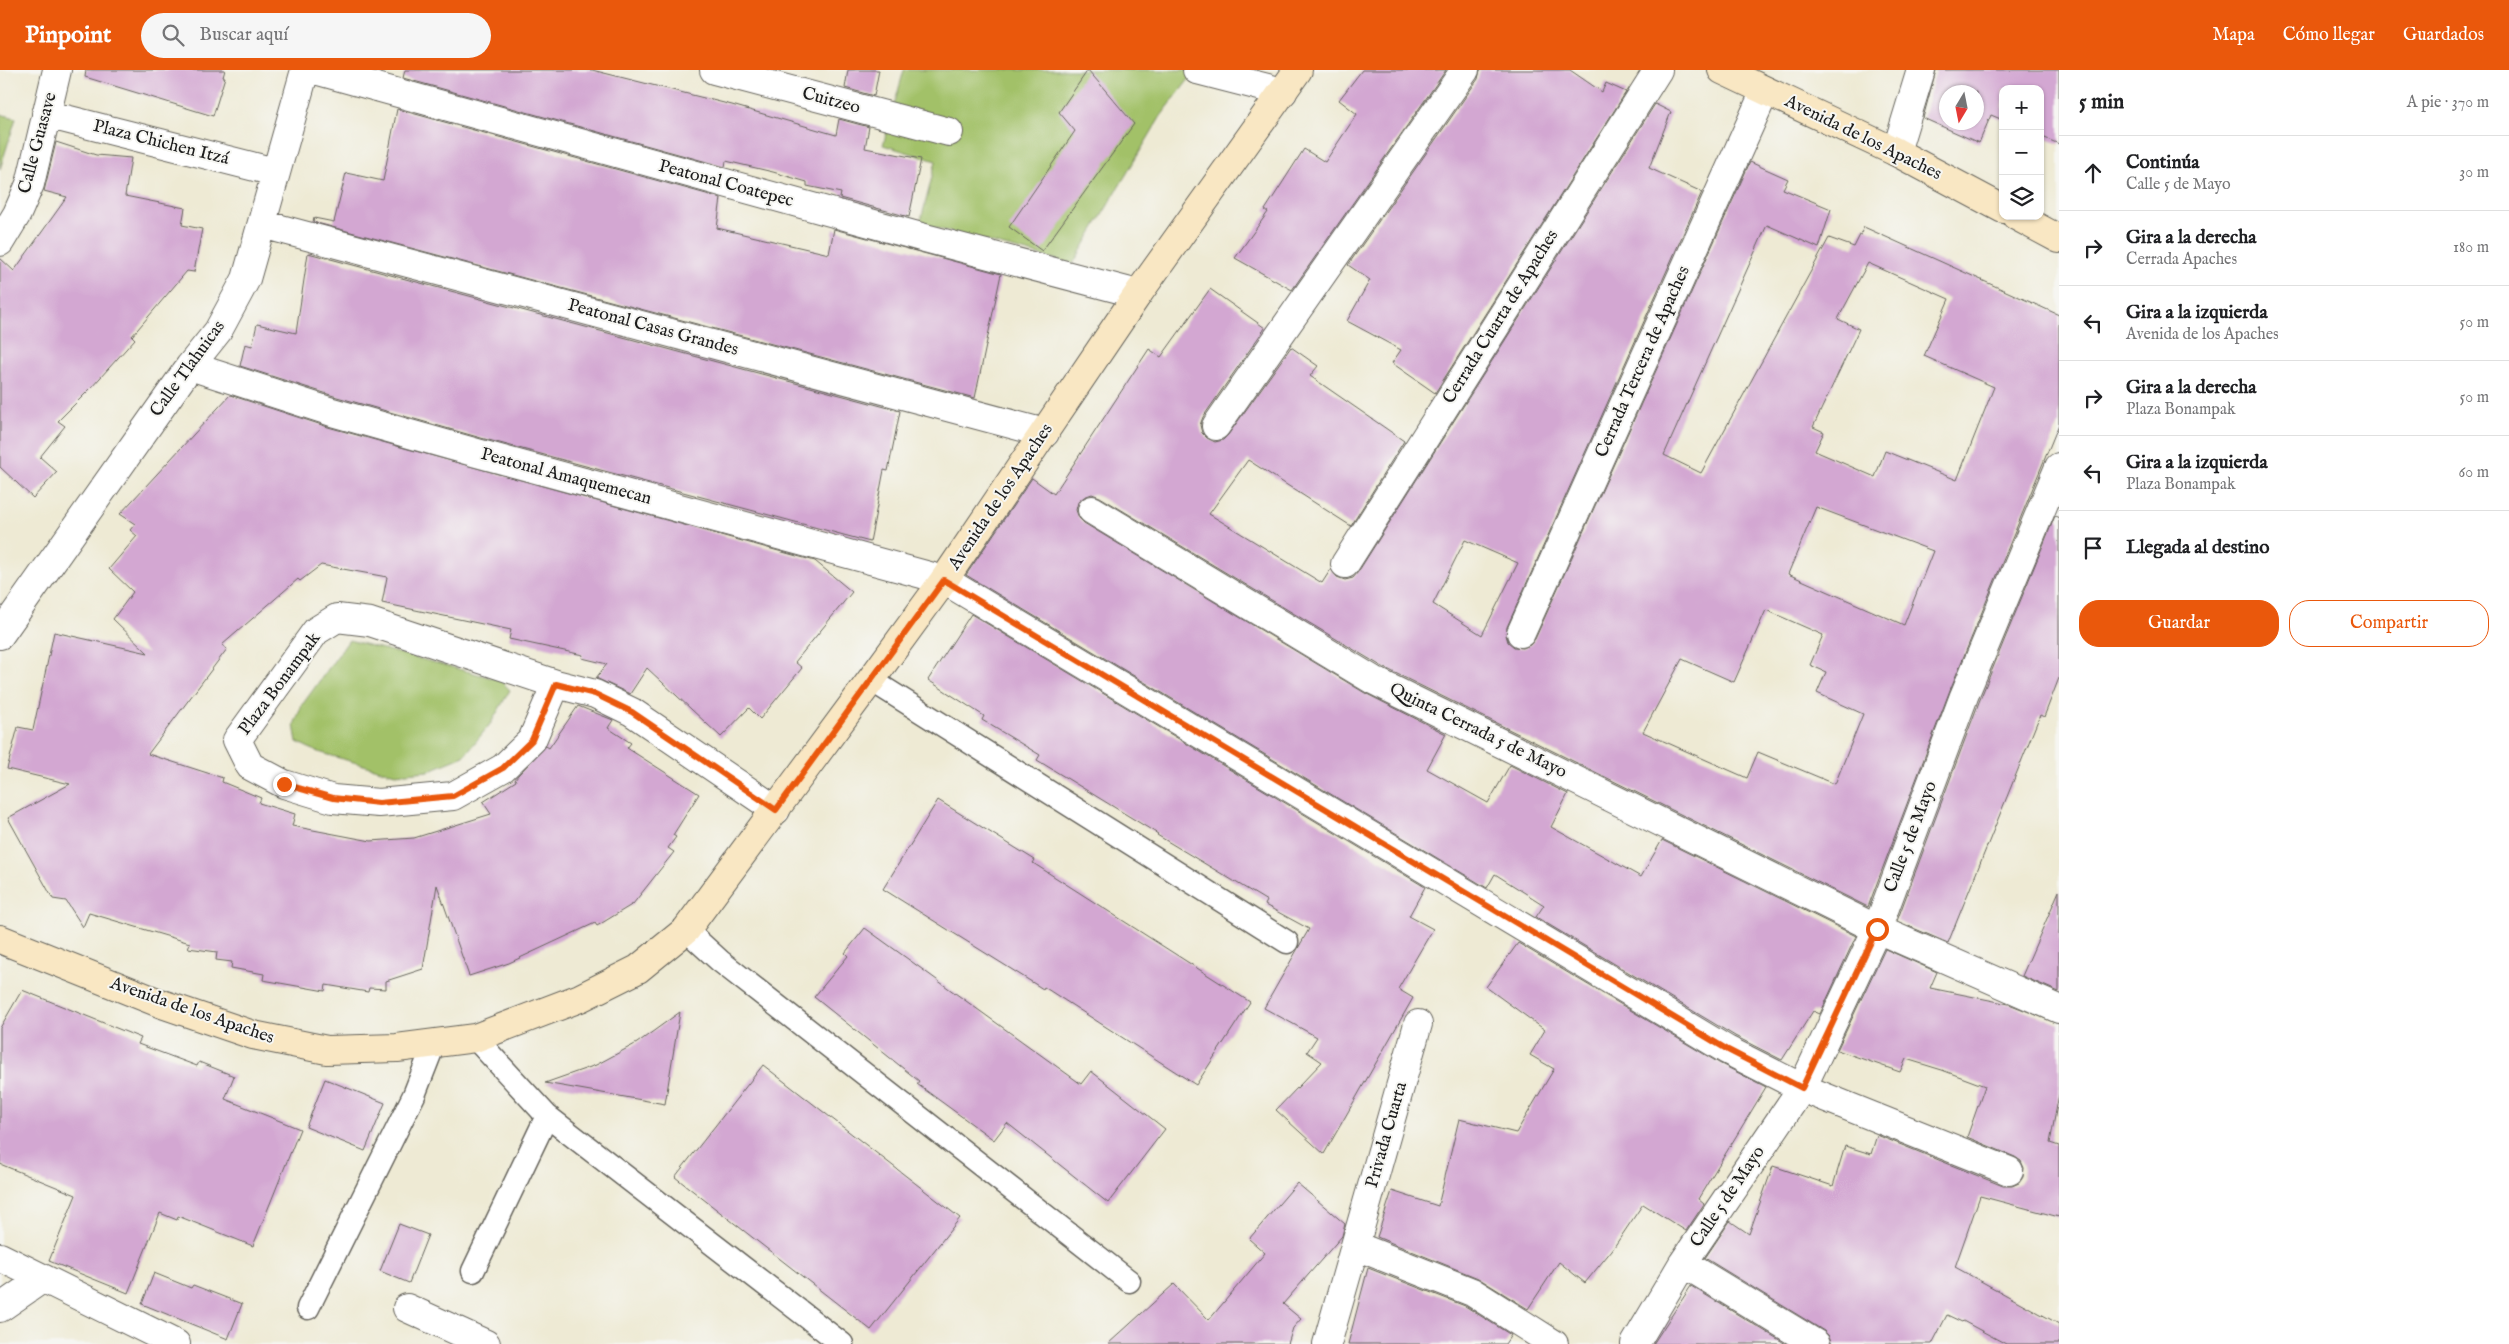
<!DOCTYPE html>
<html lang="es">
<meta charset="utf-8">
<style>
body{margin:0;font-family:"IM FELL English",serif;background:#f6f6f6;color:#202124}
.controls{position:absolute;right:15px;top:15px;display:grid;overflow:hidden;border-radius:10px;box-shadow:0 1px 4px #0004}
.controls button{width:45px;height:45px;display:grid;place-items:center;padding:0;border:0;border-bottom:1px solid #e0e0e0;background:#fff;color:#202124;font:25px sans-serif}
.compass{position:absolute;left:1939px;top:15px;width:45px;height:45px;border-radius:50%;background:#fff;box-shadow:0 1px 4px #0004;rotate:190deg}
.stop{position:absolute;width:15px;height:15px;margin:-11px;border:4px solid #ea580c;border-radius:50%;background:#fff}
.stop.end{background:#ea580c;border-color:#fff;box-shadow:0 1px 5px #0008}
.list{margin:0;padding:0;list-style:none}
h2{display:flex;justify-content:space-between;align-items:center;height:65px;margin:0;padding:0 20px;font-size:21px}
h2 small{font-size:16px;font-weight:400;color:#757577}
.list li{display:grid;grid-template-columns:32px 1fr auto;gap:15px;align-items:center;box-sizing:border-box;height:75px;padding:0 20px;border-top:1px solid #e0e0e0}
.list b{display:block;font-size:19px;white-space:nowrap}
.list p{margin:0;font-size:16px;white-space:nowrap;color:#757577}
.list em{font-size:16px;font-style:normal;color:#757577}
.actions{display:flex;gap:10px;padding:15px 20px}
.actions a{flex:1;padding:11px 0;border:1px solid #ea580c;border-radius:20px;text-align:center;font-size:18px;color:#ea580c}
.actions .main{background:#ea580c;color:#fff}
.icon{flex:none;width:28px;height:28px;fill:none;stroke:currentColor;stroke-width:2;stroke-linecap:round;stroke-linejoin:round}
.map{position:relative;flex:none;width:2059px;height:1274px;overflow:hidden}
header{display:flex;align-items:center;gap:30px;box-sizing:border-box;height:70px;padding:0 25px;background:#ea580c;color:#fff}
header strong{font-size:24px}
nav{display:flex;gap:28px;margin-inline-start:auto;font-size:18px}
.search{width:350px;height:45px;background:#f6f6f6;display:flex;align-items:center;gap:12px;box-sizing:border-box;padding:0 18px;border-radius:28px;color:#757577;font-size:19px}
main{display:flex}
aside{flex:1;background:#fff}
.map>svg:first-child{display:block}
.green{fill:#a2c168;stroke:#5f6e42}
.building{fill:#d3a7d2;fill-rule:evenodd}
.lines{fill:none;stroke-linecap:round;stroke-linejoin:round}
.lane-casing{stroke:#66645c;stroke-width:25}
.street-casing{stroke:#66645c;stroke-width:30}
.secondary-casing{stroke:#66645c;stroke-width:30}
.lane{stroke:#fff;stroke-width:22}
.street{stroke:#fff;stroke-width:28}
.secondary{stroke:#f9e7c3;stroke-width:28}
.route{stroke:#ea580c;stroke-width:6}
.labels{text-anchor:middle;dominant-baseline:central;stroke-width:4;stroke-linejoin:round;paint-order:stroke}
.street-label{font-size:18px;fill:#1c1c1c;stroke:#f6f6f2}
</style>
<header>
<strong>Pinpoint</strong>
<div class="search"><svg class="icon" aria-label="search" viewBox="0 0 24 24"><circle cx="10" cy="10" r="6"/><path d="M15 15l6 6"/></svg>Buscar aquí</div>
<nav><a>Mapa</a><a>Cómo llegar</a><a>Guardados</a></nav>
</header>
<main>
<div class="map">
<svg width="2059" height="1274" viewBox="0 0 2059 1274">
<rect width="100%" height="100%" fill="#f6f6f2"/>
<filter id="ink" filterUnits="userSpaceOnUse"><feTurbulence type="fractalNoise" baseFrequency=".02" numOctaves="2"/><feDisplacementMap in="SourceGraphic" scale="10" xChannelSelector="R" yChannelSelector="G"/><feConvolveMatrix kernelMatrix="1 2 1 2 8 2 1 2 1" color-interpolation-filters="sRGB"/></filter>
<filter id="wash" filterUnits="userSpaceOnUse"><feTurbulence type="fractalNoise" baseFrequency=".0096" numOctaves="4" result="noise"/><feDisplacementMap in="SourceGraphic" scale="20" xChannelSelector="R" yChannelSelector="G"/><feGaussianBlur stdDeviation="1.12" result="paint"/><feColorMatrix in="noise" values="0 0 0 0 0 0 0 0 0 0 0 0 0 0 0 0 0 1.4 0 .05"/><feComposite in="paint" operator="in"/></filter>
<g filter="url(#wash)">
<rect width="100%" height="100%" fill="#eeead4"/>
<path class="green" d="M904,0h292l-35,46 -88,148 -153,-40 16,-63 -53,-16z
M0,44l16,4 -16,51z
M349,570l151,40 10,10 -19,33 -27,33 -36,15 -33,3 -80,-23 -18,-9 -3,-17 8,-20z"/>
<g id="blocks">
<path class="building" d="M86,0h139l-2,7h2l-12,39 -128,-39z
M405,0h187l140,35 104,30 3,-16 30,8 -4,21 56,11 -12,58 -69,-19 1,-5 -34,-7v-4l-34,-10 -47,-11 -1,6 -322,-89z
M848,0h31l-5,26 -29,-8z
M1088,0l46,54 -92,127 -33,-24 66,-96 -16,-19z
M1362,0h84l-154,220 -57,-32 33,-46 -3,-2 39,-61 21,13 32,-48 -18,-14z
M1480,0h90l32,22 4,-9 20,9 -191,301 -43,-30 9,-13 -54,-29 23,-41 -22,-15 130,-186z
M1936,0h123v74l-19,-8v-47h-37v31l-12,-5 -12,28 -56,-25zM1946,22h30v30h-30z
M1655,34l16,8 -22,56 53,24 -195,435 -1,8 2,7 6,5 9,1 7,-3 5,-6 215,-477 38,17 -5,10 48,20 -12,39 -52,-23 -103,230 37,18 128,-235 25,9 10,-20 195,88v109l-109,266 -82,217 -487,-241 -281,-169 -8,-3 -8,3 -6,5 -2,8 3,8 5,5 281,170 81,41 -19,35 61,34 22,-38 58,29 -17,33 90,50 21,-37 194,96 -36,78 -7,-3 -31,49 -47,-24 -199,-119 8,-12 -49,-31 -8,14 -521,-313 66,-97 22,16 95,-145 12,8 49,-68 55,39 -62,89 -3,8 2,8 5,5 8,4 8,-2 5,-5 63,-88 27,19 -8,10 94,65 -53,85 -103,-66 -39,54 113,69 9,-14 6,8 8,3 8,-2 5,-6zM1868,193l81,36 -25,57 70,31 -37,93 -72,-29 -10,26 -60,-26 9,-19 -11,-5 46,-98 -21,-10zM1816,437l117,44 -29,74 -116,-51zM1465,470l53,23 -36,72 -49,-31zM1766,540l57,25 -13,30 16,7 -9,21 46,21 -28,70 -77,-32 -11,26 -104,-46 39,-73 52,23z
M397,39l324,89 -4,30 112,26 5,-25 167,45 -26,124 -662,-176 1,-4 20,4 12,-49 37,8z
M56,72l40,13 35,3 -6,38 60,12 -3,17 20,4 -8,43 -7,-1 -55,65 3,3 -44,49 -33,33 7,5 -25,31 17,15 -24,26 -33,-31v-209l14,13 53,-74 -23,-6z
M308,183l592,158 -12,60 -4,-1 -14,72 -389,-104 -144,-41 -97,-31 5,-22 7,2 5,-22 39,9z
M230,325l98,32 487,134 37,31 -57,70 7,6 -42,51 -11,-11 -28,29 -74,-69 -17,26 -34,-16 11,-14 -25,-6 1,-3 -74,-16 2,-9 -129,-27 5,-26 -66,-12 -21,16 -2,-2 -76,66 5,4 -79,105 75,24 -1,4 39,16 -2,5 36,11 -3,12 79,15 43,-3 77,-24 -8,-12 33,-21 -1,-2 3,-4 28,-29 3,2 29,-42 35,14 -5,8 23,15 -4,5 72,46 -26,41 3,2 -8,11 6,4 -41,52 -36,22 -2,-3 -86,40 -40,13 -32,-91 -14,84 -37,12v8l-17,-1 -1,4 -42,-7 -1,6 -62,-11 1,-6 -33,-6 1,-6 -16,-2 1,-8 -29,-4 2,-5 -101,-30 -6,14 -17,-26 -13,-2 -45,-81 62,-34 -63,-15 11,-42 15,3 21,-98 94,21 -35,-34 20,-27 -24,-23 28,-33 -7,-6 5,-6 -15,-10z
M2055,446l4,2v160l-15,39 -4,-2 -92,228 -51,-22 82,-219z
M971,544l454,273 -16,29 24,13 -35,60 15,9 -89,156 -48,-44 46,-48 -15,-10 10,-15 -53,-29 45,-79 -44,-24 2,-4 -110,-66 1,-1 -121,-74 3,-5 -58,-35 2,-4 -56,-36z
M938,730l97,60 -2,3 217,139 -54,83 -152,-98 -1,2 -160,-100z
M2059,821v101l-37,-16z
M865,858l216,156 10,-13 74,58 -57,74 -101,-80 -13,17 -77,-56 2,-3 -105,-84 34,-41 -3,-3z
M1518,873l201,120 47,24 -68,112 6,5 -18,27 -43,-27 -31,46 -27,33 -26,-21 -31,47 -50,-31 -101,-41 15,-46 46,15 21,-87 57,14 38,-64 -24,-14 15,-25 -59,-43z
M1885,879l52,23 -7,16 79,16 50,20v70l-9,49 9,3v71l-79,-21 -25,71 104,57v20h-53l-43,-23 -1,1 -15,-7 -15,29h-100l-3,-8 -5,-5 -119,-73 25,-37 19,13 24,-68 60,20 12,-40 26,8 6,-19 126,51h9l7,-3 4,-6 1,-9 -3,-7 -6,-4 -48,-20 18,-51 -43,-16 -36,-11 -6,13 -63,-22z
M22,920l119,48 -3,6 59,22 2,-4 35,14 -9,23 75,30 -47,117 -75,-30 -1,4 -17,-7 -32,80 -79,-32 27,-66 -76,-31v-136z
M680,942l-15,92 -120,-21 51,-18 41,-22z
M763,995l197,153 -89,112 -196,-153z
M325,1009l60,24 -20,48 -59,-24z
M1297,1113l48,41 -3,12 -59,68 18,15 -8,9 -5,16h-180l66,-60 35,36 56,-67 -16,-14z
M399,1154l29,11 -19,48 -29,-12z
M1368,1198l97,38 46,29 -6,9h-157z
M154,1203l37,15 2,-3 49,19 -14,35 -86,-35z
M1691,1216l95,58h-133z"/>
</g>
</g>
<g filter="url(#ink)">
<use href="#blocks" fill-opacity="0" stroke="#66645c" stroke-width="1"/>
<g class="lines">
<g class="lane-casing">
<path id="lane" d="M871,610l416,262
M686,860l34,31 409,320
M475,968l72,78 295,228
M473,1201l74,-155
M308,1238l106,-213 20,-51"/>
</g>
<g class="street-casing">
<path id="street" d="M315,0l606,167 217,57
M714,0l235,62
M1197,0l86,22
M46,44l229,58
M1896,82l25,-82
M262,154l783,209
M0,172l17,-28 13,-30 27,-114
M190,296l142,46 145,41 467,127 783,470 75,38 207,83
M1216,356l249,-356
M1092,440l281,170 504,249 182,80
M1345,494l313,-494
M1521,563l244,-542
M0,565l190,-269 28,-35 28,-52 59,-209
M556,614l-24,56 -29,28 -50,28 -74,7 -46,-4 -49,-15 -34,-18 -13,-26 79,-109 21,-13 33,4 186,62 39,10 37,18 144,98
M1356,1176l116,46 82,52
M0,1187l176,87
M1683,1193l133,81
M0,1238l42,-29
M407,1238l79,36
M1327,1274l91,-320
M1635,1274l48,-81 119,-175 75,-159 87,-233 95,-229"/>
</g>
<g class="secondary-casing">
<path id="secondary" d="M1722,0l174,82 107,57
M2016,146l43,23
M0,869l162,65 91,31 74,15 70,-2 78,-10 105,-40 58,-29 48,-39 185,-250 73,-100 194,-286 160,-224"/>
</g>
<use href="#lane" class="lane"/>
<use href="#street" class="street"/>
<use href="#secondary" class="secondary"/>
</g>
</g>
<g class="lines" filter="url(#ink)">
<path class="route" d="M284,714l49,14 46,5 74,-7 50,-28 29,-28 24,-56 39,10 37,18 144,98 168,-230 784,470 74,38 75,-159"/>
</g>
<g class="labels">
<g class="street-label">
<text transform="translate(831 31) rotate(15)">Cuitzeo</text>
<text transform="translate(1863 68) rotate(26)">Avenida de los Apaches</text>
<text transform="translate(38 73) rotate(-75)">Calle Guasave</text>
<text transform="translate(161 73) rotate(14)">Plaza Chichen Itzá</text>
<text transform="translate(726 114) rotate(15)">Peatonal Coatepec</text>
<text transform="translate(1501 247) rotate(-58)">Cerrada Cuarta de Apaches</text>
<text transform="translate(653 258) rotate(15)">Peatonal Casas Grandes</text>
<text transform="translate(1643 292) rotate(-66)">Cerrada Tercera de Apaches</text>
<text transform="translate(188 299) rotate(-54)">Calle Tlahuicas</text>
<text transform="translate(566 407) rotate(15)">Peatonal Amaquemecan</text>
<text transform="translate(1001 427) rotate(-56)">Avenida de los Apaches</text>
<text transform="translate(280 614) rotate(-53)">Plaza Bonampak</text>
<text transform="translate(1478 661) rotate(26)">Quinta Cerrada 5 de Mayo</text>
<text transform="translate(1911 767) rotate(-69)">Calle 5 de Mayo</text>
<text transform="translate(192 941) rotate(19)">Avenida de los Apaches</text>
<text transform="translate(1387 1065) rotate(-74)">Privada Cuarta</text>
<text transform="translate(1728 1127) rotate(-56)">Calle 5 de Mayo</text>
</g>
</g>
</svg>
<div class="controls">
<button>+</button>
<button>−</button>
<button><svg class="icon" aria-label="layers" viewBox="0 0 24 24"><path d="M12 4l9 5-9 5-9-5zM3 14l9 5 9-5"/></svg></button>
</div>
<svg class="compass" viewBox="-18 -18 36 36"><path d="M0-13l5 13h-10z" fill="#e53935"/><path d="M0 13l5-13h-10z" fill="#757577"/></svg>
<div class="stop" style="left:1877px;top:859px"></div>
<div class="stop end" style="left:284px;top:714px"></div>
</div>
<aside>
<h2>5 min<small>A pie · 370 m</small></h2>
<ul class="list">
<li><svg class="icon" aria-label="ahead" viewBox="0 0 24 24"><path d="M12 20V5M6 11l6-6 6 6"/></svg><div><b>Continúa</b><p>Calle 5 de Mayo</p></div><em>30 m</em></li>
<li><svg class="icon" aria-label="right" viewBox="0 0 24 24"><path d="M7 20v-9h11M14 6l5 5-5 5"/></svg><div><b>Gira a la derecha</b><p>Cerrada Apaches</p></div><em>180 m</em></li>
<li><svg class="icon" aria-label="left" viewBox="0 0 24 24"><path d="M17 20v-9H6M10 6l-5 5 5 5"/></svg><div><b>Gira a la izquierda</b><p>Avenida de los Apaches</p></div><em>50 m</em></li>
<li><svg class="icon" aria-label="right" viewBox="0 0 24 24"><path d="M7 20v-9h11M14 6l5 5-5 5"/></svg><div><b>Gira a la derecha</b><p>Plaza Bonampak</p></div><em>50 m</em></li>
<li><svg class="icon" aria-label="left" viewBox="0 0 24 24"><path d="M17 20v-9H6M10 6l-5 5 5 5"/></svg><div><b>Gira a la izquierda</b><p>Plaza Bonampak</p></div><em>60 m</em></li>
<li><svg class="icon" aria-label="arrive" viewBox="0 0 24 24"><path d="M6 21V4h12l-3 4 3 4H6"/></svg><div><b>Llegada al destino</b></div></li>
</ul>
<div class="actions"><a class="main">Guardar</a><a>Compartir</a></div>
</aside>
</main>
